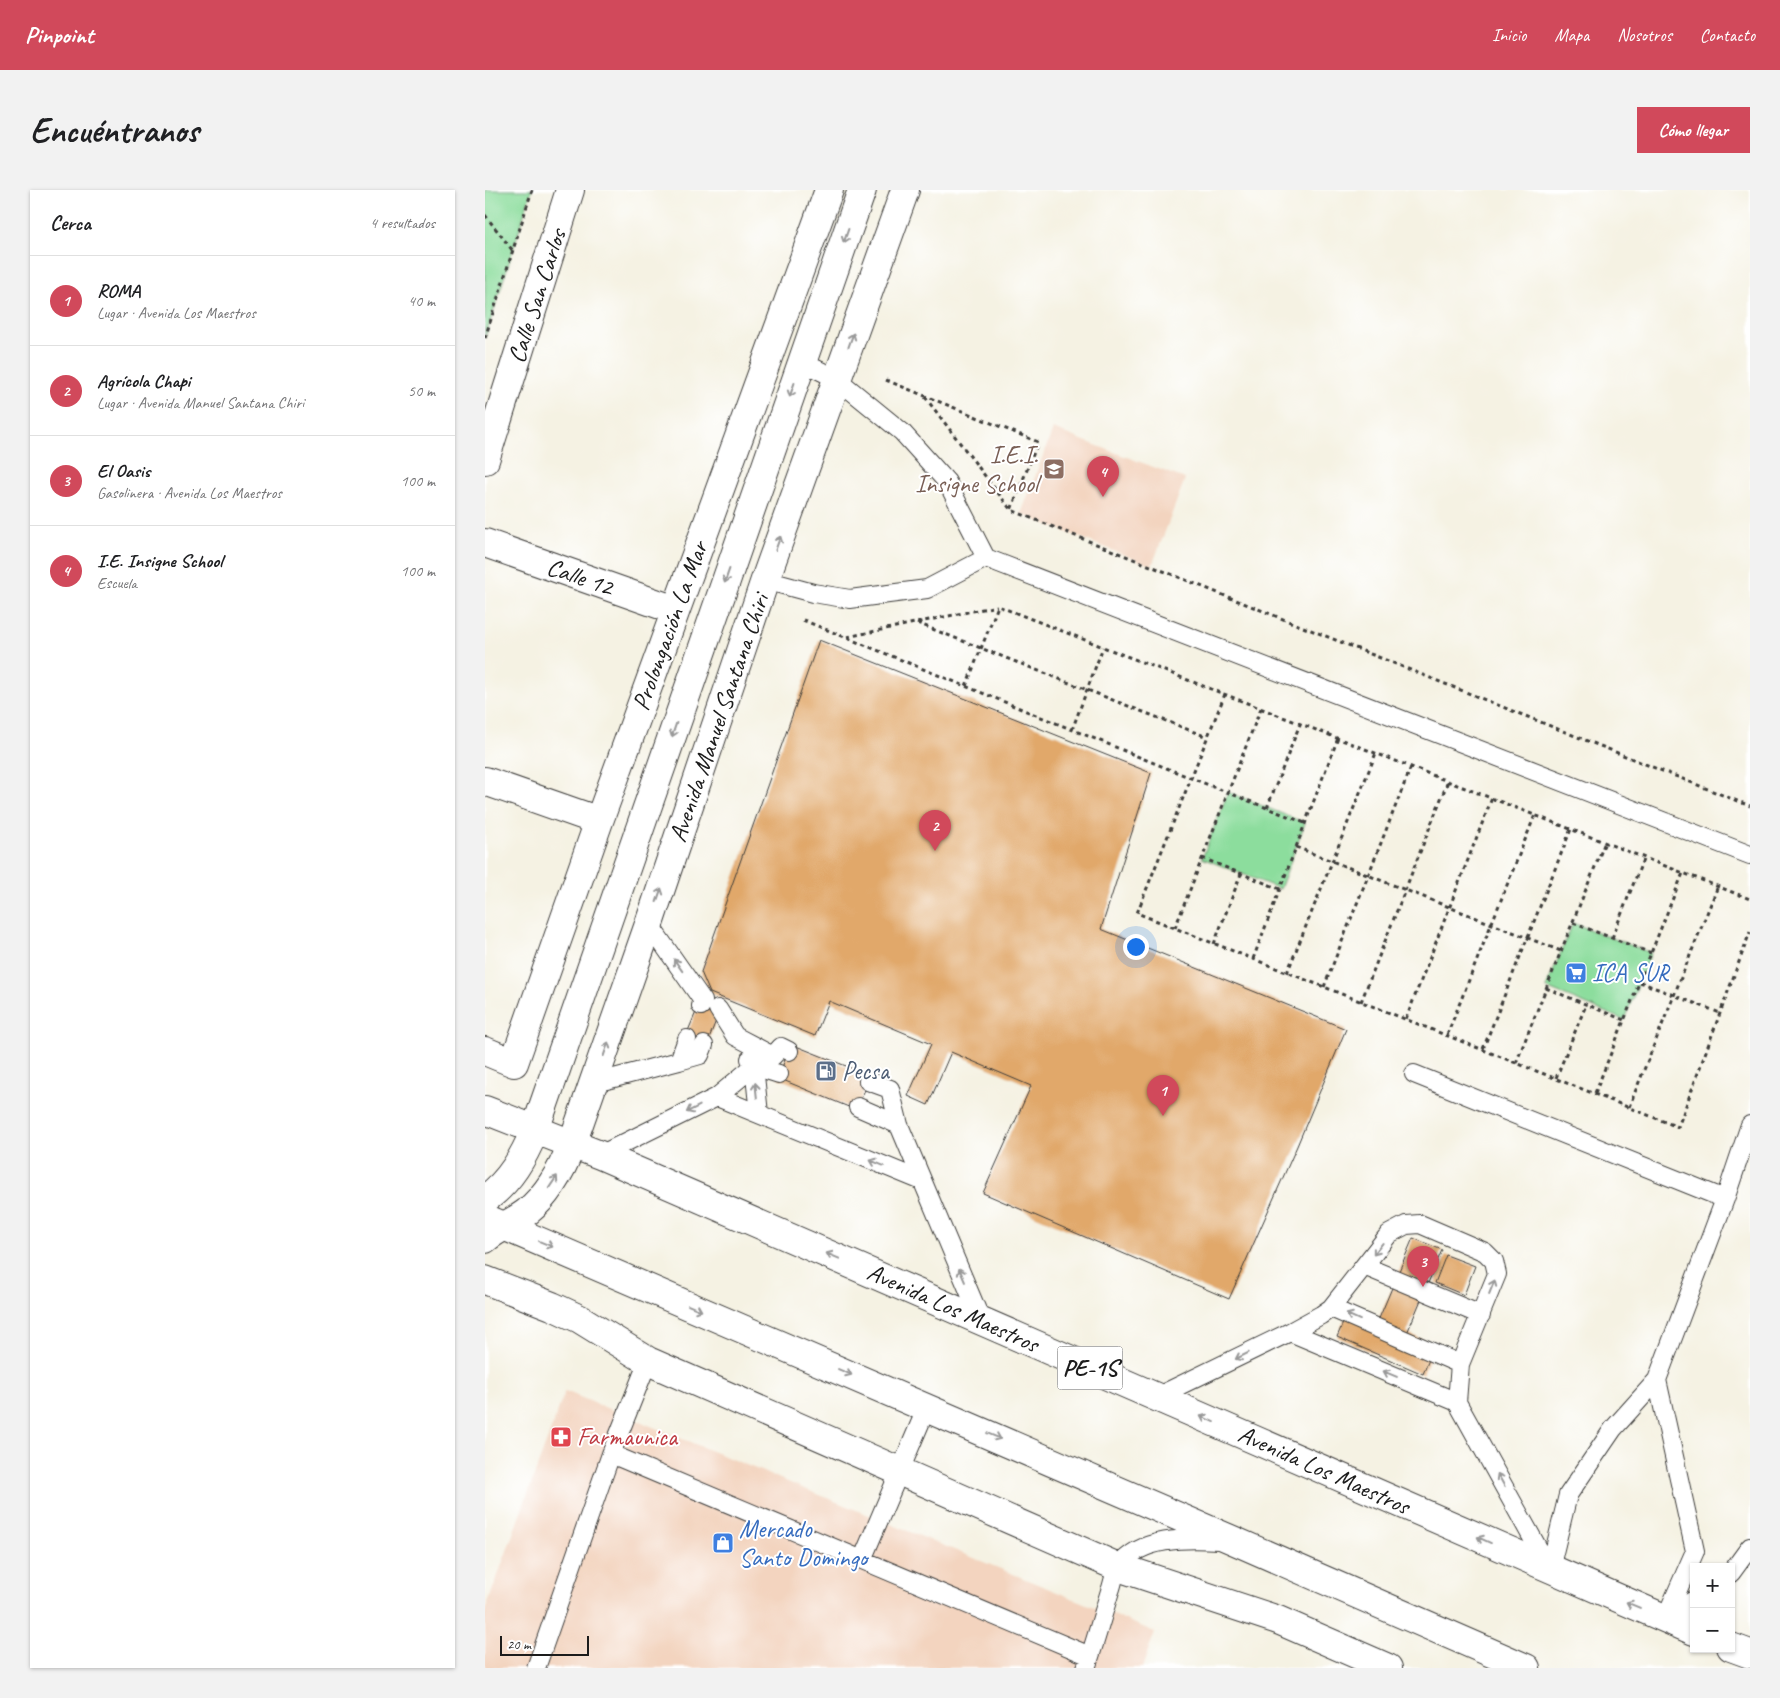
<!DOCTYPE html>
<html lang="es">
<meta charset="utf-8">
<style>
body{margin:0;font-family:Caveat,sans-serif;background:#f2f2f2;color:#202124}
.controls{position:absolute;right:15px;bottom:15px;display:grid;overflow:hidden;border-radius:0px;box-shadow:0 1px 4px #0004}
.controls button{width:45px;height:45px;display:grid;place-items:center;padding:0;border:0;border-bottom:1px solid #e0e0e0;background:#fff;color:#202124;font:25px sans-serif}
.scale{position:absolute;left:15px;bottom:12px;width:89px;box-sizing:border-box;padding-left:5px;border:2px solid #1c1c1c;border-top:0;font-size:14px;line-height:18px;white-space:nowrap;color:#1c1c1c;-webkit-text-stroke:4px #fff;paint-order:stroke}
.you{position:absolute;left:650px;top:756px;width:18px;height:18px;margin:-12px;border:4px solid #fff;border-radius:50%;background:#1a73e8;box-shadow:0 0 0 8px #1a73e833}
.badge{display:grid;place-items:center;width:32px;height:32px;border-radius:50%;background:#d1495b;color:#fff;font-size:16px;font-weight:700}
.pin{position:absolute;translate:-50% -41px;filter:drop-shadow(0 1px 2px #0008)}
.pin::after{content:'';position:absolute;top:26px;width:18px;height:15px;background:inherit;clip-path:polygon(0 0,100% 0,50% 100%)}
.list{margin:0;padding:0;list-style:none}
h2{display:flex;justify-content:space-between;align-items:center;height:65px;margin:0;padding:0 20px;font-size:21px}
h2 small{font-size:16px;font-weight:400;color:#757577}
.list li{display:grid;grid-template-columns:32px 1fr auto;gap:15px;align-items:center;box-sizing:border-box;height:90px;padding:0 20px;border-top:1px solid #e0e0e0}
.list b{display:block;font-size:19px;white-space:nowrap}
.list p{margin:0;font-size:16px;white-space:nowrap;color:#757577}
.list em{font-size:16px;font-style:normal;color:#757577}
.map{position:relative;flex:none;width:1265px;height:1478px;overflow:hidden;border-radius:0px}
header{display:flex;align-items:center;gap:30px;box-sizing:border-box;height:70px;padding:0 25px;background:#d1495b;color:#fff}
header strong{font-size:24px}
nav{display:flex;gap:28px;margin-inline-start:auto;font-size:18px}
.intro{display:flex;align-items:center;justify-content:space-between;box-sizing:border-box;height:120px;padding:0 30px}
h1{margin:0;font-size:35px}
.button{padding:12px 22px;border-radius:0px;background:#d1495b;color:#fff;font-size:18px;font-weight:700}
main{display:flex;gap:30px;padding:0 30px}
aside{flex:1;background:#fff;border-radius:0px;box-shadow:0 1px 4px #0004}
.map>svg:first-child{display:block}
.built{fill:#f3d4bf}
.green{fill:#8cdd9d;stroke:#547c5c}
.building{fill:#e1a86b}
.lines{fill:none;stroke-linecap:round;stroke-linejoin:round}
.lane-casing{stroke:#3d3c3a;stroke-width:20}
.street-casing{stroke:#3d3c3a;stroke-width:30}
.secondary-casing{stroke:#3d3c3a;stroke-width:30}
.highway-casing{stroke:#3d3c3a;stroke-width:30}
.path{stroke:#3d3c3a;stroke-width:3;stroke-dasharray:4 4;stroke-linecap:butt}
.lane{stroke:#fff;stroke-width:18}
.street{stroke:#fff;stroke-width:28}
.secondary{stroke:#fff;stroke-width:28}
.highway{stroke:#fff;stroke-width:28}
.oneway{stroke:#999}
.labels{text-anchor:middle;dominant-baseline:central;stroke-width:4;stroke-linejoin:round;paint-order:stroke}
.shield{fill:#fff;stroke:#606060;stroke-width:1}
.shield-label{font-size:24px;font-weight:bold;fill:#1c1c1c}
.street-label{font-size:25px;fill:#1c1c1c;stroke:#fff}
.education-label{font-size:25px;fill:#785e54;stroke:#fff;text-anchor:end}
.shop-label{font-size:25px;fill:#366cbe;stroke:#fff;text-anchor:start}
.service-label{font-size:25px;fill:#4e5e75;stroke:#fff;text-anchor:start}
.health-label{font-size:25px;fill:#be3a42;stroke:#fff;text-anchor:start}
</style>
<header>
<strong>Pinpoint</strong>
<nav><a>Inicio</a><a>Mapa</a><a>Nosotros</a><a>Contacto</a></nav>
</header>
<div class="intro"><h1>Encuéntranos</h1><a class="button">Cómo llegar</a></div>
<main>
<aside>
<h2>Cerca<small>4 resultados</small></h2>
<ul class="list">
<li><span class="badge">1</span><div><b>ROMA</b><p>Lugar · Avenida Los Maestros</p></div><em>40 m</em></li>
<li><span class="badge">2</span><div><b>Agrícola Chapi</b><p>Lugar · Avenida Manuel Santana Chiri</p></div><em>50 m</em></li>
<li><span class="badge">3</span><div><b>El Oasis</b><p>Gasolinera · Avenida Los Maestros</p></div><em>100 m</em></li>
<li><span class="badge">4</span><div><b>I.E. Insigne School</b><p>Escuela</p></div><em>100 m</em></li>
</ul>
</aside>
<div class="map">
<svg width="1265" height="1478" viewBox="0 0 1265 1478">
<rect width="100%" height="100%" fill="#fff"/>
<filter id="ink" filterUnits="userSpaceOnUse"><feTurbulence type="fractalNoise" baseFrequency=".02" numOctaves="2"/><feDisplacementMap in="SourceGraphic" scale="10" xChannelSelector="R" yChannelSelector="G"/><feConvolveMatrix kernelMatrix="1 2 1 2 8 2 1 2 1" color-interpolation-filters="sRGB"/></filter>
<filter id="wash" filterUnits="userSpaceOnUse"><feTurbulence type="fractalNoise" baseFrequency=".0096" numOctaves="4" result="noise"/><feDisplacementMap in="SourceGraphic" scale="20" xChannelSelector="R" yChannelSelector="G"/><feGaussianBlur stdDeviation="1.12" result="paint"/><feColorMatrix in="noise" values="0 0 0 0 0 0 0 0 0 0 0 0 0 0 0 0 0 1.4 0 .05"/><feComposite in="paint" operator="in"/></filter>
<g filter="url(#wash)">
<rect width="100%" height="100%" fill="#f5f2e3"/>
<path class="built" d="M568,239l132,50 -33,87 -131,-52z
M80,1201l590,241 -13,36h-657v-57z"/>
<path class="green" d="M0,0h47l-47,148z
M743,602l77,31 -25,66 -78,-31z
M1088,733l78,30 -27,67 -78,-32z"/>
<g id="blocks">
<path class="building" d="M334,450l332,133 -50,156 245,100 -49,117 -68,153 -246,-106 48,-107 -80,-34 -23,53 -20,-9 23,-52 -102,-43 -14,35 -105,-43 -9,-21z
M214,815l20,8 -13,33 -21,-8z
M306,854l80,32 -15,34 -78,-32z
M928,1048l29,12 -35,83 28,12 -12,29 -86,-37 12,-28 29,12z
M961,1065l29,11 -11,29 -29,-12z"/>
</g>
</g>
<g filter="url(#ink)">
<use href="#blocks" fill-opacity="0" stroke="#3d3c3a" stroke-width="1"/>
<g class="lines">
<g class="lane-casing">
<path id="lane" d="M317,172l35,17 65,53 45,50 39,76 764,297
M280,390l48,13 37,6 77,-10 59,-31
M164,734l54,77 -2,5
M233,819l17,27 38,20 8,-9 8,4
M265,869l4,7 5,48
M194,871l21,-6 4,-10
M929,884l311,125
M383,891l22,8 9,36
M110,893l84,-22 8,-22
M232,907l205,84
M373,917l41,18 82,195
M115,965l117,-58 37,-31 25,8
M879,1076l25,-32 17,-9 14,-1 65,28 9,9 3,13 -37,90
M846,1118l33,-42 117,49
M805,1142l31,-17 10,-7 129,56 -3,38
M1172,1190l38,171 -30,68
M671,1207l134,-65 167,70 92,166
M126,1264l479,202
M377,1370l65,-153
M1065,1379l18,-74 45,-66 44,-49 68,-181 25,-74
M1246,1383l19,-26
M1180,1429l29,-19
M51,1478l75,-214 37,-93
M601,1478c9,-25 16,-51 24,-77 3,-7 4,-19 9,-25 22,-29 67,-28 100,-26"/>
</g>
<g class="street-casing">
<path id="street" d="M0,270l85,-270
M0,353l190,67
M0,591l114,40
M0,861l29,12 85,-242 230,-631
M0,1090l67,26 28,13 68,42 470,206 160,53 110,48"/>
</g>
<g class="secondary-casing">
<path id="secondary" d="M0,1009c25,-17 39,-43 50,-69l327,-940
M0,1049c13,-11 29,-17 42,-27 22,-18 35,-42 45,-68l77,-220 116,-344 140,-390"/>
</g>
<g class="highway-casing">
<path id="highway" d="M0,920l115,45 1094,476
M0,1028l750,323 291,127
M1246,1457l19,7"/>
</g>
<path class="path" d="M0,25l28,36
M0,148l47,-148
M401,190l152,62 -27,68 739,296
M440,207l86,113
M318,430l388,158 -54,135 541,214 72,-195
M432,433l290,114
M362,447l150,-31
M481,496l32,-80 752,293
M740,504l-34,84 114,45
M587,540l31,-83
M782,618l33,-84
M811,657l265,104
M717,668l78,31
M1088,733l78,30
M690,738l86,-220
M1127,748l32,-81
M729,754l27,-70
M768,769l85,-221
M802,783l89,-220
M1155,792l80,31
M839,797l87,-220
M1061,798l78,32
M876,812l87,-221
M921,829l86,-221
M962,845l88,-220
M998,859l88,-220
M1031,873l89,-221
M1071,888l30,-73
M1110,903l88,-220
M1144,917l89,-221"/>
<use href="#lane" class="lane"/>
<use href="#street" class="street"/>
<use href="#secondary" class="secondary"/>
<use href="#highway" class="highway"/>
</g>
<defs><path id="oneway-shaft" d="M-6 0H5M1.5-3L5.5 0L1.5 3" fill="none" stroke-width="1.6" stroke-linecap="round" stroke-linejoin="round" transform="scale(1.25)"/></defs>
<g class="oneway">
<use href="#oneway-shaft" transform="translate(361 46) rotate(109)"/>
<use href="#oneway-shaft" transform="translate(366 150) rotate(-70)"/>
<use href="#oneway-shaft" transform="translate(307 200) rotate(109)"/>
<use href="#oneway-shaft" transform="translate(293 353) rotate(-70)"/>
<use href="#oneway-shaft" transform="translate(242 386) rotate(109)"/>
<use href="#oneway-shaft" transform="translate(189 540) rotate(109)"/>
<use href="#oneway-shaft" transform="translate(174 705) rotate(-71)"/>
<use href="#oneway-shaft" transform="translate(193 775) rotate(-125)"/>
<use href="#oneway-shaft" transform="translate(121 859) rotate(-71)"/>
<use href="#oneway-shaft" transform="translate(271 900) rotate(-96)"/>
<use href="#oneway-shaft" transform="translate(208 919) rotate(153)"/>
<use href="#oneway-shaft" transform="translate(392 973) rotate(-158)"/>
<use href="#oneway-shaft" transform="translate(68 992) rotate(-56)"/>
<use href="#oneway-shaft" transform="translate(61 1054) rotate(23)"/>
<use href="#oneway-shaft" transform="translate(893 1059) rotate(128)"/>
<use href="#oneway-shaft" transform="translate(348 1066) rotate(-157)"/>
<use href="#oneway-shaft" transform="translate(477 1085) rotate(-113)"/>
<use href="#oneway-shaft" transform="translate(1007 1097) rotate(-68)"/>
<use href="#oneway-shaft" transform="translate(210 1118) rotate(23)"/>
<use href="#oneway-shaft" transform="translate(868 1127) rotate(-156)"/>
<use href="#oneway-shaft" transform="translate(757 1166) rotate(154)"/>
<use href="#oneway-shaft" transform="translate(360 1182) rotate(23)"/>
<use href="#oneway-shaft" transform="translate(905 1184) rotate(-157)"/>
<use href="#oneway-shaft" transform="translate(722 1229) rotate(-156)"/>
<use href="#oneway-shaft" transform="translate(509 1246) rotate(23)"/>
<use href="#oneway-shaft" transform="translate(1016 1290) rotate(-119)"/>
<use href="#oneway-shaft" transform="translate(999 1350) rotate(-156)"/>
<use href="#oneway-shaft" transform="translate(1148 1415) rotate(-157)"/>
</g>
</g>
<defs>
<g id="school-square" transform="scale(1.125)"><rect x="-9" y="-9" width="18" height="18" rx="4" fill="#8d6e63" stroke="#fff"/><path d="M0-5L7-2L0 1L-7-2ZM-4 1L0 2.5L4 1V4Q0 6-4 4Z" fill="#fff"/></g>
<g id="supermarket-square" transform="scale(1.125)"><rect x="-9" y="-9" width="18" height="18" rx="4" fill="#3f7fe0" stroke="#fff"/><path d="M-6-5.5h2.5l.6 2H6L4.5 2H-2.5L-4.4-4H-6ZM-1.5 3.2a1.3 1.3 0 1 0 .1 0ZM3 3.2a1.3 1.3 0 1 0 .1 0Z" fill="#fff"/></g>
<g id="fuel-square" transform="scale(1.125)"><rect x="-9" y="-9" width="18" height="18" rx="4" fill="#5c6f8a" stroke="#fff"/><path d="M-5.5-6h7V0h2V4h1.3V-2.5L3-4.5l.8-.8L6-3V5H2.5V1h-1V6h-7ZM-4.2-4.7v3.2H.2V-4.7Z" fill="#fff"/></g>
<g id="pharmacy-square" transform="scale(1.125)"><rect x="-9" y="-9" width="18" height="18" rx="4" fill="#e0444e" stroke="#fff"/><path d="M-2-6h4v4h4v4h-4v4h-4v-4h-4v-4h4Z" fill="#fff"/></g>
<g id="shop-square" transform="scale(1.125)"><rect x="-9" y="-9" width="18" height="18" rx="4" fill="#3f7fe0" stroke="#fff"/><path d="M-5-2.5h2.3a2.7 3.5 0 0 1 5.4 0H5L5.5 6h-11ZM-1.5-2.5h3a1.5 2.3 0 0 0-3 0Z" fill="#fff"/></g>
</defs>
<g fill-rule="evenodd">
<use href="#school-square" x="569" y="279"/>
<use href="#supermarket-square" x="1091" y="783"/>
<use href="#fuel-square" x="341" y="881"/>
<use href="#pharmacy-square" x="76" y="1247"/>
<use href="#shop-square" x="238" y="1353"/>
</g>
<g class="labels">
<rect class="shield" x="572.5" y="1156.5" width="65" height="43" rx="4"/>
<g class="shield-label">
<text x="605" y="1178">PE-1S</text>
</g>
<g class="street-label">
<text transform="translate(52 106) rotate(-72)">Calle San Carlos</text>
<text transform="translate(95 387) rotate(19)">Calle 12</text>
<text transform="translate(185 436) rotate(-70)">Prolongación La Mar</text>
<text transform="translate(234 528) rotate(-71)">Avenida Manuel Santana Chiri</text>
<text transform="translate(468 1118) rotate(24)">Avenida Los Maestros</text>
<text transform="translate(839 1280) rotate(24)">Avenida Los Maestros</text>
</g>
<g class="education-label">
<text x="553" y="265">I.E.I.<tspan x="553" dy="29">Insigne School</tspan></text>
</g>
<g class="shop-label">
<text x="1107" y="783">ICA SUR</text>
<text x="254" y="1339">Mercado<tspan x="254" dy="29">Santo Domingo</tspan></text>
</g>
<g class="service-label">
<text x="357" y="881">Pecsa</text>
</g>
<g class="health-label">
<text x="92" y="1247">Farmaunica</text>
</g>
</g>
</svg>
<div class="controls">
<button>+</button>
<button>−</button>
</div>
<div class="scale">20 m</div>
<div class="you"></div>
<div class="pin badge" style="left:678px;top:926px">1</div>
<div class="pin badge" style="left:450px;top:661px">2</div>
<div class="pin badge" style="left:938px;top:1097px">3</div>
<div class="pin badge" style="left:618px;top:307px">4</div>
</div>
</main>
